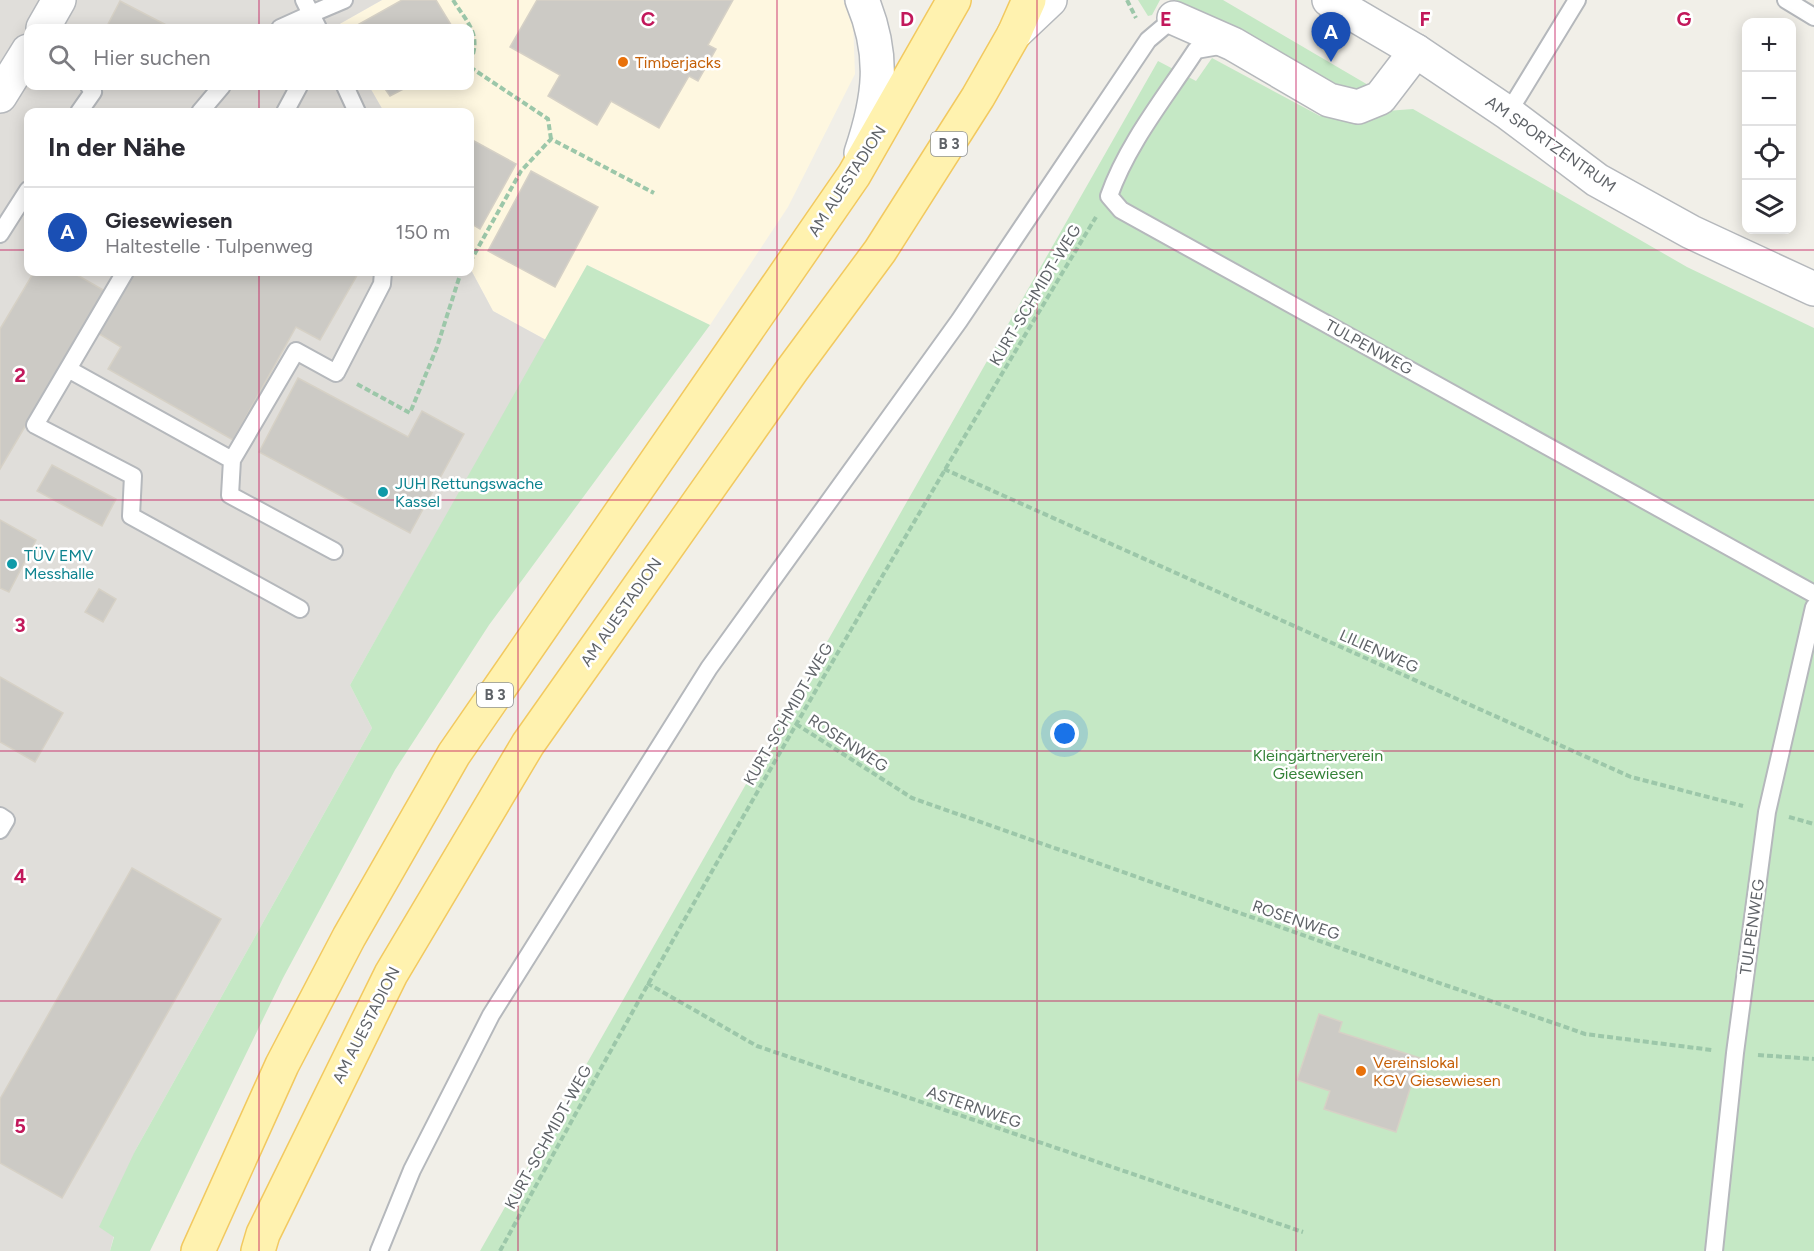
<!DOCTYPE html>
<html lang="de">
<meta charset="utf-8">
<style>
body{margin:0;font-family:Figtree,sans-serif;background:#f7f7f7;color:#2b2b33}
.controls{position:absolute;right:18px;top:18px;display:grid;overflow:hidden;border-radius:12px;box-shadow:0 3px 15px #0003}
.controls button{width:54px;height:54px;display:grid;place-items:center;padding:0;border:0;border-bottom:2px solid #e1e1e2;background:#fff;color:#2b2b33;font:30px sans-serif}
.you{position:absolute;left:1065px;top:734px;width:21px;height:21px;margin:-15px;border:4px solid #fff;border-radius:50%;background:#1a73e8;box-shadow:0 0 0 9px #1a73e833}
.badge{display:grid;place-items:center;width:39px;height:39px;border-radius:50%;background:#ea4335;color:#fff;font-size:20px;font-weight:700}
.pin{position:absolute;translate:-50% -50px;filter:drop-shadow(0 2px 3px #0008)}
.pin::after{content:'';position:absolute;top:32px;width:21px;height:18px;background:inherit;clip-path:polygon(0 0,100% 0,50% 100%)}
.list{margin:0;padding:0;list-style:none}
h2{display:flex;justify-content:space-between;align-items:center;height:78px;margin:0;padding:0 24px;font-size:26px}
h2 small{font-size:20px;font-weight:400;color:#7c7c81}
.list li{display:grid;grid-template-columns:39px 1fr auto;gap:18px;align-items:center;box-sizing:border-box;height:90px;padding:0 24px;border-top:2px solid #e1e1e2}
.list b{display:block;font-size:22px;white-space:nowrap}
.list p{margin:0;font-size:20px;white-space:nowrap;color:#7c7c81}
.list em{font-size:20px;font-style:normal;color:#7c7c81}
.icon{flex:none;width:33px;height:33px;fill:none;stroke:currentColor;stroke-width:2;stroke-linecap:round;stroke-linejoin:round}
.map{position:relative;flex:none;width:1814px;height:1251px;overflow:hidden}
.search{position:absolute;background:#fff;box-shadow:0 3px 15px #0003;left:24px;top:24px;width:450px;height:66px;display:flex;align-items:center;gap:15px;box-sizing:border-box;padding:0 21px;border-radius:12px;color:#7c7c81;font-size:22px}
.panel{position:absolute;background:#fff;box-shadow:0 3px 15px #0003;left:24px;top:108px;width:450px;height:168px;border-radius:12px}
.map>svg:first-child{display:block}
.commercial{fill:#fef7e0}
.industrial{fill:#e0deda}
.green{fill:#c5e8c5}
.building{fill:#cccac5;stroke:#d6d1c6;stroke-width:1.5}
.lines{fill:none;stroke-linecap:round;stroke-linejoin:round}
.service-casing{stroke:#b5b8bc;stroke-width:20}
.minor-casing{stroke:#b5b8bc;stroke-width:36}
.tertiary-casing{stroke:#b5b8bc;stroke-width:36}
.primary-casing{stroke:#f2c960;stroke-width:36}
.path{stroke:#9cc7a9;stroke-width:4;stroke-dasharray:6 3;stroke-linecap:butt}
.service{stroke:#fff;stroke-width:16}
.minor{stroke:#fff;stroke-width:33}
.tertiary{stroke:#fff;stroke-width:33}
.primary{stroke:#fff2af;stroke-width:33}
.grid{fill:none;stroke:#c2185b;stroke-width:1.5;stroke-opacity:0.55}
.food-dot{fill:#e8710a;stroke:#fff;stroke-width:2}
.culture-dot{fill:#0f9aa8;stroke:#fff;stroke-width:2}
.labels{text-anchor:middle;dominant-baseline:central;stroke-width:5;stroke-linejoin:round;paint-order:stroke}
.shield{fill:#fff;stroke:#8f9295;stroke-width:1.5}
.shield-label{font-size:15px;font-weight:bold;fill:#5f6368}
.food-label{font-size:16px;fill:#c56008;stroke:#fff;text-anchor:start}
.street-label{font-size:16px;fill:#5f6368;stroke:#fff}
.culture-label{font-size:16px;fill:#0d838f;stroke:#fff;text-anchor:start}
.park-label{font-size:16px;fill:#348238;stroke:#fff}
.grid-label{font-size:20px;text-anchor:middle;font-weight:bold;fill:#c2185b;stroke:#fff;stroke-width:5;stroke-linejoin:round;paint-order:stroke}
</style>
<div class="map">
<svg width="1814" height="1251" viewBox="0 0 1814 1251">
<rect width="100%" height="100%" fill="#f1efe8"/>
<path class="commercial" d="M382,0h461l10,21 2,53 -67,133 -78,118 -123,-60 -41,75 -53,-29 -23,-43v-156h-86l-15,-26h101v-58h-133l-1,-2z"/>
<path class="industrial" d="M0,0h382l-46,26 1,2h-309v58h341l15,26h-356v160h442v-4l23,43 53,29 -196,345 22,43 -237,423 -25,100h-110z"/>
<path class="green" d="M1138,0h22l-8,15 -4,1z
M1175,0h48l152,89 -29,5z
M1212,58l108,58 93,-7 274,158 127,61v923h-1334l678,-1190 38,20z
M587,265l123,60 -221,300 -94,145 -112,208 -133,273h-40l4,-14 -15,-10 36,-76 237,-423 -22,-43z"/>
<path class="building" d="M402,0h34l17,28h-101z
M537,0h196l-25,45 8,4 -18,32 -9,-5 -30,52 -48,-27 -14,24 -49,-29 12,-21 -50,-28z
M120,1l52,27h-66z
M383,86h26l-19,10z
M474,141l42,23 -36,65 -10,-6v-74z
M531,171l67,36 -43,80 -67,-36z
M34,272h38l33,19 -105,178v-140z
M130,272h229l-39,68 -24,-13 -63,113 -125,-71 13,-22 -25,-15z
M298,378l110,59 14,-26 42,23 -54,99 -151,-81z
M52,465l64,34 -14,27 -65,-35z
M0,520l36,20 -27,52 -9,-4z
M99,589l17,10 -13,23 -18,-10z
M0,677l63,36 -28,49 -35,-20z
M132,868l89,51 -159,279 -62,-35v-64z
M1319,1014l23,8 -3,10 81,26 -24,74 -72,-23 6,-18 -33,-11z"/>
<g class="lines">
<g class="service-casing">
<path id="service" d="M1786,0l28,17
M280,28l31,-14 -7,-14
M318,28l-7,-14 33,-14
M1225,45l-29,5c-30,46 -69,94 -87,146l12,14 693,384
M345,86l12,26
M79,112l14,-20 -4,-6
M200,112l22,-26
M285,112l14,-26
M1508,113l69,-113
M0,234l28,-44
M125,272l-57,97 164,91 -2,35 104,56
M68,369l-33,56 98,51 -2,40 169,93
M232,460l64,-109 40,22 46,-89 1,-12
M0,816l6,4 -6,10
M379,1251l33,-81 79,-155 218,-347 250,-347 189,-281 26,-22
M1714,1251l21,-198 32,-241 47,-205"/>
</g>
<g class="minor-casing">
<path id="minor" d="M1174,18l59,26 96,56 29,7 22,-9 36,-47
M43,28l16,-28
M0,96l28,-45
M861,153c19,-56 24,-98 1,-153"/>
</g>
<g class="tertiary-casing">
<path id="tertiary" d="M1329,0l87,51 92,62 89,67 94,52 123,57
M1014,34l36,-34"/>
</g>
<g class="primary-casing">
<path id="primary" d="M198,1251l84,-186 67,-128 105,-183 400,-579 100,-175
M258,1251l5,-17 128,-260 137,-230 264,-374 88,-119 98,-154 36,-63 15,-34"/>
</g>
<path class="path" d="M453,0c15,24 29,34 17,63
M1127,0l9,18
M470,67l78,52 3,20
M470,262l51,-91 30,-32 103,54
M357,384l53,29 27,-66 24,-75
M944,469l687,308 112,29
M796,724l116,74 673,236 127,16
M1789,817l25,7
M647,983l110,63 546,186
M1758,1055l56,4
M500,1251c191,-349 390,-693 596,-1034"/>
<use href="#service" class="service"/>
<use href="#minor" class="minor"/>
<use href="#tertiary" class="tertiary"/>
<use href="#primary" class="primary"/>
</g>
<path class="grid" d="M259,0v28M518,0v1251M777,0v1251M1037,0v1251M1296,0v1251M1555,0v1251M259,86v26M0,250h28M470,250h1344M259,272v979M0,500h1814M0,751h1814M0,1001h1814"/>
<g class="food-dot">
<circle cx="623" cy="62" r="6"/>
<circle cx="1361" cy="1071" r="6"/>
</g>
<g class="culture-dot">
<circle cx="383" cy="492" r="6"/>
<circle cx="12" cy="564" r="6"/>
</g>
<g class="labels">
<g class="shield">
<rect x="931" y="132" width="36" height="24" rx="4.5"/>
<rect x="477" y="683" width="36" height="24" rx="4.5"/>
</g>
<g class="shield-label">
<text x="949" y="144">B 3</text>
<text x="495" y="695">B 3</text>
</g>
<g class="food-label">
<text x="635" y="62">Timberjacks</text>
<text x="1373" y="1062">Vereinslokal<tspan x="1373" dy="18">KGV Giesewiesen</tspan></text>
</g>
<g class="street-label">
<text transform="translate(1551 144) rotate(35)">AM SPORTZENTRUM</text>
<text transform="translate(847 181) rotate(-57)">AM AUESTADION</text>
<text transform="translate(1035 295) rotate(-59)">KURT-SCHMIDT-WEG</text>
<text transform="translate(1369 347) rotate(29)">TULPENWEG</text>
<text transform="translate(621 612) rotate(-55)">AM AUESTADION</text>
<text transform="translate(1379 651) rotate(24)">LILIENWEG</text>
<text transform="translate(788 714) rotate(-60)">KURT-SCHMIDT-WEG</text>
<text transform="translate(848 743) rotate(33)">ROSENWEG</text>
<text transform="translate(1296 920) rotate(19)">ROSENWEG</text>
<text transform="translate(1752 927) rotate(-82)">TULPENWEG</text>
<text transform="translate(366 1025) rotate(-63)">AM AUESTADION</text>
<text transform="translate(974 1107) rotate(19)">ASTERNWEG</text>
<text transform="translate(548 1137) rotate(-61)">KURT-SCHMIDT-WEG</text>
</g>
<g class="culture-label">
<text x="395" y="483">JUH Rettungswache<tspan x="395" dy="18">Kassel</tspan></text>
<text x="24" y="555">TÜV EMV<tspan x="24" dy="18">Messhalle</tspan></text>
</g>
<g class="park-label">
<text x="1318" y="755">Kleingärtnerverein<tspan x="1318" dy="18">Giesewiesen</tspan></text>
</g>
</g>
<g class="grid-label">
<text x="648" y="26">C</text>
<text x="907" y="26">D</text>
<text x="1166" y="26">E</text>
<text x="1425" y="26">F</text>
<text x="1684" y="26">G</text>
<text x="20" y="382">2</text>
<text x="20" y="632">3</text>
<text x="20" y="883">4</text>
<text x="20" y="1133">5</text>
</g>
</svg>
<div class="controls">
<button>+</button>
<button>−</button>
<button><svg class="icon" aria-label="locate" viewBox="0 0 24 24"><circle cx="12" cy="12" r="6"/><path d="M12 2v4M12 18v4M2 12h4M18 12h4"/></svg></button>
<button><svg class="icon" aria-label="layers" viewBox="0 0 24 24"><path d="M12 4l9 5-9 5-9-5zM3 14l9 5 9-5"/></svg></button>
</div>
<div class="you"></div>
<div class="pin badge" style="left:1331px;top:62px;background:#1a4fb4">A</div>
<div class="search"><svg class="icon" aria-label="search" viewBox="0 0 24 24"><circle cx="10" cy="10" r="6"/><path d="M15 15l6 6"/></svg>Hier suchen</div>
<section class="panel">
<h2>In der Nähe<small></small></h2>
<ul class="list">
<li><span class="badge" style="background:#1a4fb4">A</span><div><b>Giesewiesen</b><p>Haltestelle · Tulpenweg</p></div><em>150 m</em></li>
</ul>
</section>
</div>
